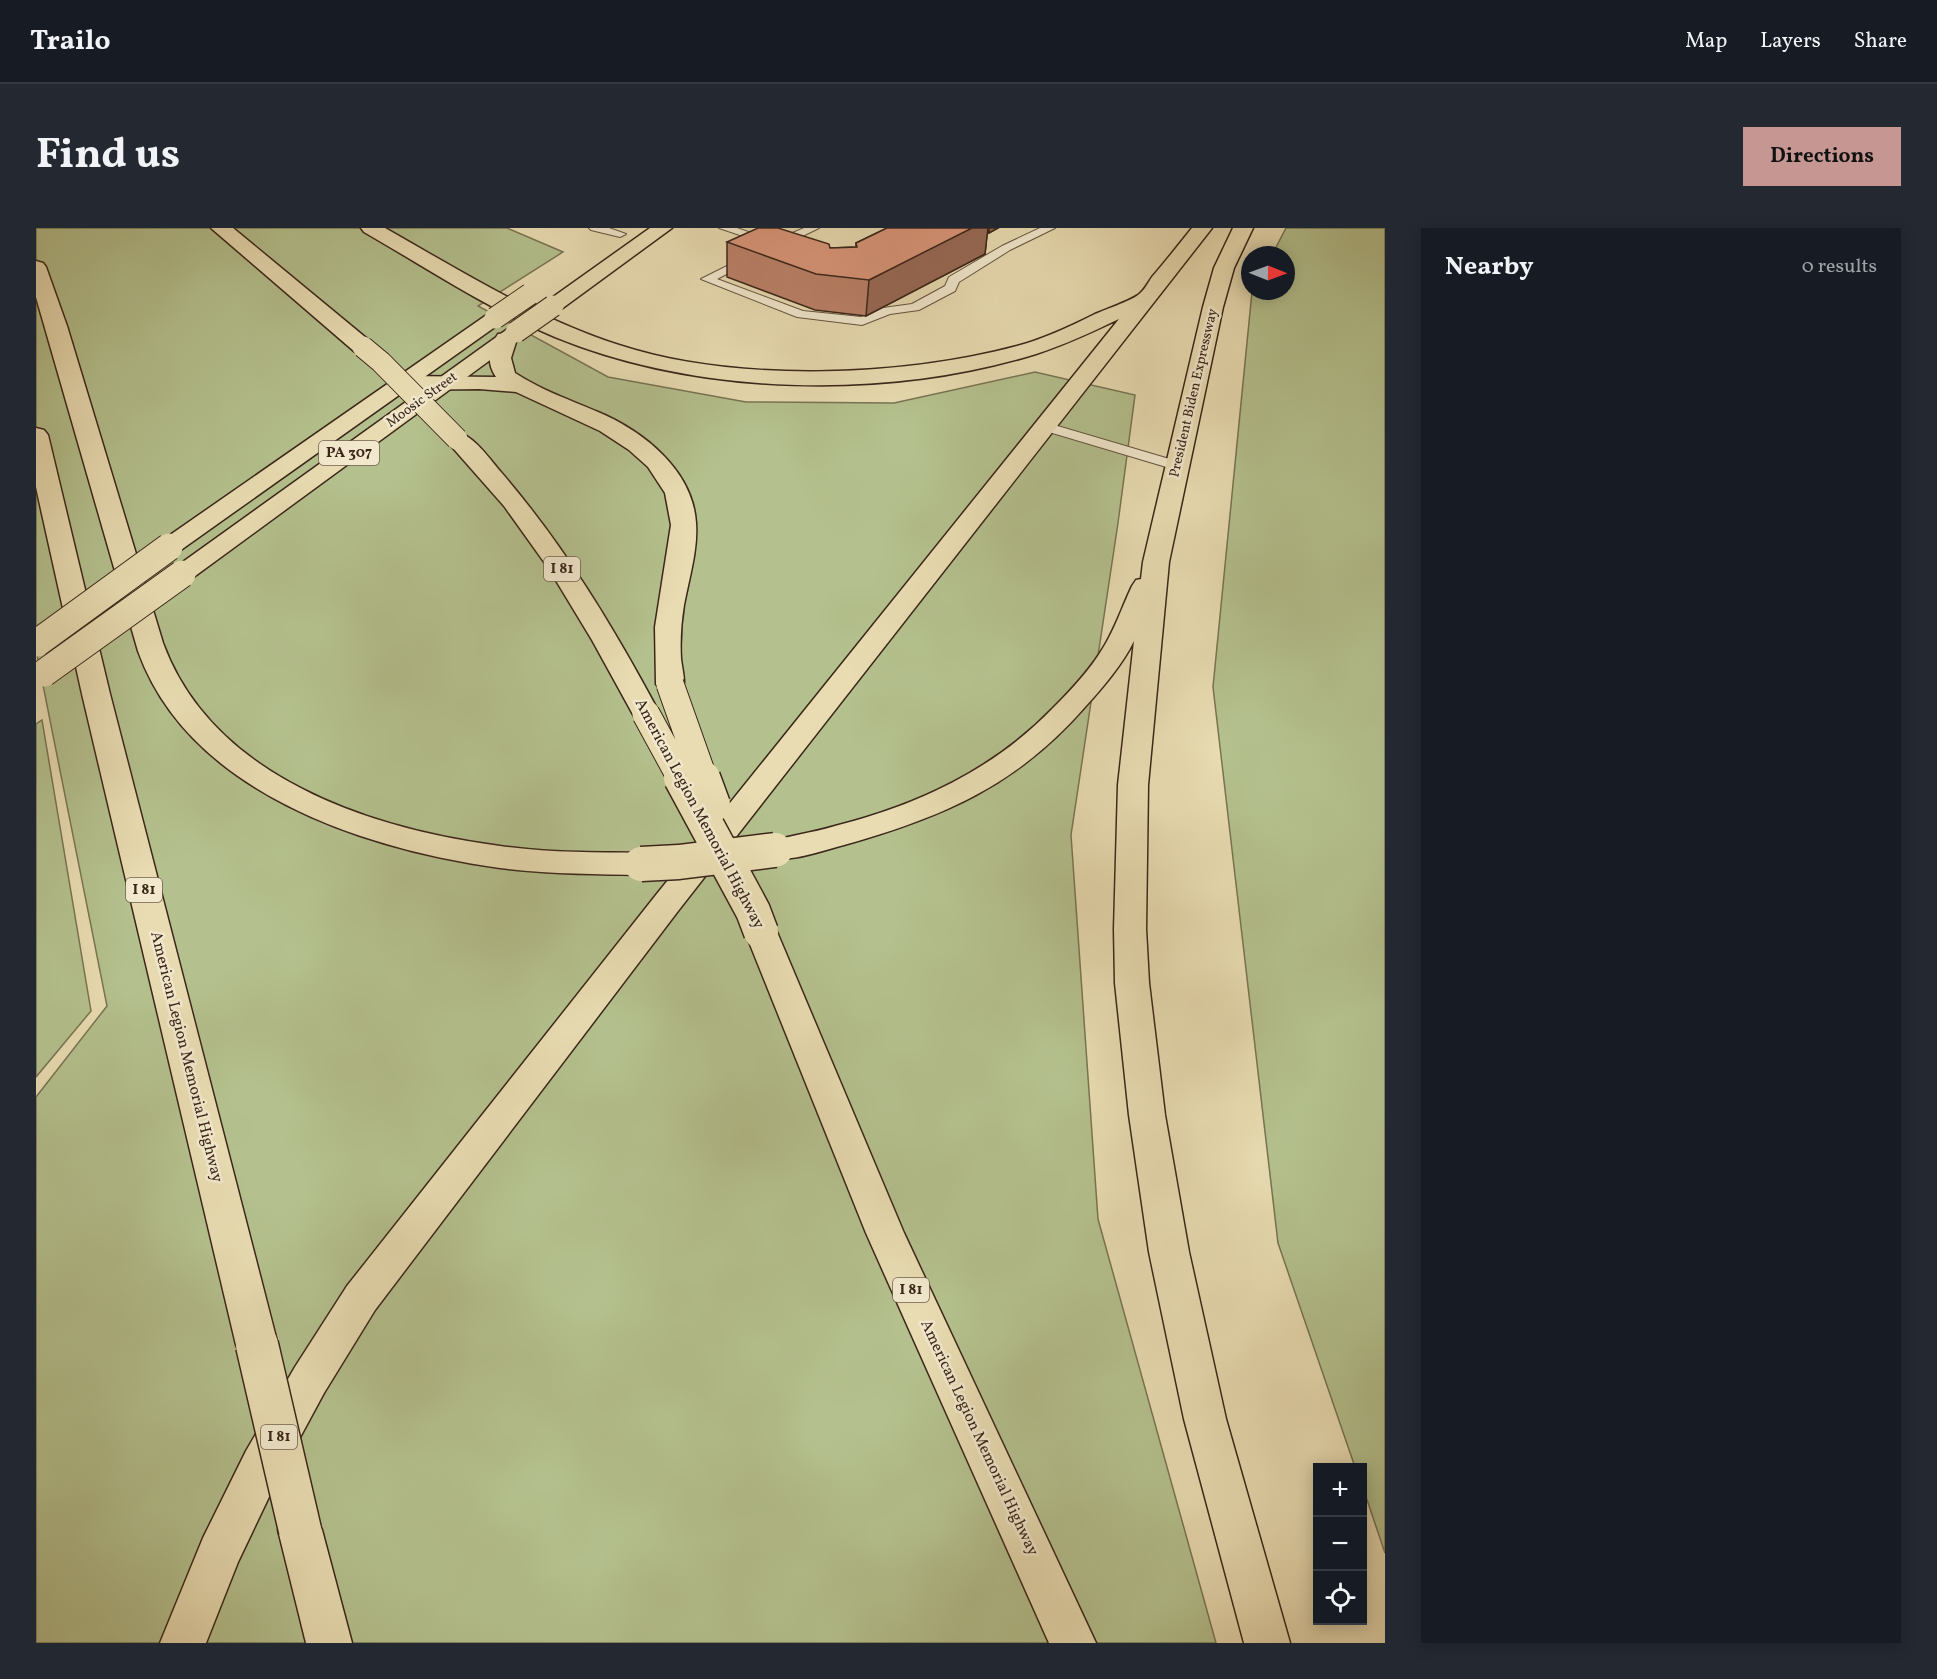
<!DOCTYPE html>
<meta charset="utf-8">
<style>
body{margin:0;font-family:Vollkorn,serif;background:#242831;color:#f1f3f6}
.controls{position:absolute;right:18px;bottom:18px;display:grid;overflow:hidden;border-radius:0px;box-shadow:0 3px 15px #0003}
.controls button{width:54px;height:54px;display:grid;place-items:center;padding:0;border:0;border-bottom:2px solid #363941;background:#171b24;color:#f1f3f6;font:30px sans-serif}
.compass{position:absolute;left:1205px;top:18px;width:54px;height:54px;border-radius:50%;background:#171b24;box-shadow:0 3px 15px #0003;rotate:91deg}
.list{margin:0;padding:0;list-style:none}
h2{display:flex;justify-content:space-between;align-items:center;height:78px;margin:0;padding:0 24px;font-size:26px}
h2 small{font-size:20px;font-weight:400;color:#9ea1a6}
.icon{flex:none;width:33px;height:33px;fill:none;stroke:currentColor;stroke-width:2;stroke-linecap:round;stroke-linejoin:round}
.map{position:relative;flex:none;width:1349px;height:1415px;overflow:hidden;border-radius:0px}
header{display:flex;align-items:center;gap:36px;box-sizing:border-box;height:84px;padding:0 30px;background:#171b24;border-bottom:2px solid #363941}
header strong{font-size:28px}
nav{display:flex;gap:33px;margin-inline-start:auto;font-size:21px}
.intro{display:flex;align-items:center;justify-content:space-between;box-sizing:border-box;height:144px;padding:0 36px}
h1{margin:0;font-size:42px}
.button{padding:15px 27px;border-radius:0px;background:#c59692;color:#111;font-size:21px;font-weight:700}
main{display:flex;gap:36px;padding:0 36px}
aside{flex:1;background:#171b24;border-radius:0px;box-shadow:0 3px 15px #0003}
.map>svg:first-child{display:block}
.green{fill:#b4c18e;stroke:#787454;stroke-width:1.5}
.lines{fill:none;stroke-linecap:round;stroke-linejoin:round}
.service-casing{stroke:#665440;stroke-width:2}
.primary-casing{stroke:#3b261a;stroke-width:3}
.motorway-casing{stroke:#3b261a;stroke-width:3}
.service{fill:#f1e8cd;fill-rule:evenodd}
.primary{fill:#e9dcb2;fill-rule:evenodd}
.motorway{fill:#e9dcb2;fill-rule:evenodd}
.primary-bridge-far1-casing{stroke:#3b261a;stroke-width:23;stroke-linecap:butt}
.primary-bridge-casing{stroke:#3b261a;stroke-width:29;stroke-linecap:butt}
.motorway-bridge-far3-casing{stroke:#3b261a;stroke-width:23;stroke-linecap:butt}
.motorway-bridge-far2-casing{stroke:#3b261a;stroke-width:29;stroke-linecap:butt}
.motorway-bridge-far1-casing{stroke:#3b261a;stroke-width:37;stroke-linecap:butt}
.motorway-bridge-casing{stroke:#3b261a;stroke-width:45;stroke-linecap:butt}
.primary-bridge-far1{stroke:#e9dcb2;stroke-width:21}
.primary-bridge{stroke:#e9dcb2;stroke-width:27}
.motorway-bridge-far3{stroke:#e9dcb2;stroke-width:21}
.motorway-bridge-far2{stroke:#e9dcb2;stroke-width:27}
.motorway-bridge-far1{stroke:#e9dcb2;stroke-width:34}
.motorway-bridge{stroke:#e9dcb2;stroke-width:42}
.wall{fill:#bb8169;stroke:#3b261a;stroke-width:1.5}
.shaded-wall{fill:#986955;stroke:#3b261a;stroke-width:1.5}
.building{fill:#d9967a;stroke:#3b261a;stroke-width:1.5}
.labels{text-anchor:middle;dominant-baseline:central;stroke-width:5;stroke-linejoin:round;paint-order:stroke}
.far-street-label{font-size:14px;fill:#3b261a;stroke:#f1e8cd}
.shield{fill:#f1e8cd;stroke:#726050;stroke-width:1.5}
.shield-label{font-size:15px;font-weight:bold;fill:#3b261a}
.street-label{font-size:16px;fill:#3b261a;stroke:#f1e8cd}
</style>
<header>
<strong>Trailo</strong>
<nav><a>Map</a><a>Layers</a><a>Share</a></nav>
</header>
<div class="intro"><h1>Find us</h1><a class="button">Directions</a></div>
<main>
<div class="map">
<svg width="1349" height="1415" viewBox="0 0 1349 1415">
<rect width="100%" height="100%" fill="#e9dcb2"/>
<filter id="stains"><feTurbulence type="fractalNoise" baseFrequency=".00333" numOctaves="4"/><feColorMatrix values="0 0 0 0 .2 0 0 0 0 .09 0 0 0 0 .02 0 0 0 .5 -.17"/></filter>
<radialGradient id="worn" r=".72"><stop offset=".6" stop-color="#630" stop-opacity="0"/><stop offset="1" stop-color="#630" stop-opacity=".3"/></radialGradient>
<path class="green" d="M0,0h471l56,24 -85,54 130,71 138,25 148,1 141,-31 100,23 -17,128 -47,312 27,384 118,424h-1180v-546l71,-91 -71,-356z
M1250,0h99v1325l-22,-65 -1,-20 -7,-1 -77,-224 -65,-556 39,-395 34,-1v-36h-14z
M6,492l49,291 -55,66v-353z"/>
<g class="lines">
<g class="service-casing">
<path id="service" d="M553,0h20l17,6 -6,3 -29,-7z
M683,0h18l37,13 30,-13h15l-33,16 -1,4 -4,1z
M1004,0h15l-45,22 -51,32 -4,9 -36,19 -29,4 -28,11 -65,-8 -96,-38 50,-25 4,1v4l-38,20 86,32 58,6 22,-9 29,-4 33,-18 4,-9 53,-31z
M1008,194l139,41 2,3 -2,3h-10l-134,-40 -2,-3 2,-3z"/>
</g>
<g class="primary-casing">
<path id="primary" d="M614,0h22l-112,82 -7,2 -7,-2 -3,-4 3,-4z
M459,84l7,2 3,4 -3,4 -324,230 -9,3 -9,-3 -4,-5 4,-5 328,-228z
M480,98l7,2 4,4 -4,4 -332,243 -9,3 -9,-3 -4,-5 4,-5 336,-241z"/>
</g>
<g class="motorway-casing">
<path id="motorway" d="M175,0h22l138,114 3,5 -3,5 -8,1 -8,-1z
M325,0h24c76,43 150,90 234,117 116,38 282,32 398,1 26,-7 52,-19 76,-31 11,-5 37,-14 45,-20 6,-4 10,-12 14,-18 14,-16 27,-33 40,-49h20l-534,683 -303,399 -51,83 -47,87 -39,82 -32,81h-46l43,-105 43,-87 49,-84 52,-81 309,-391 463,-576c-27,13 -55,26 -83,35 -149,46 -337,42 -481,-17 -67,-28 -128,-69 -191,-105z
M1197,0h20l-19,40 -11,39 -54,255 -21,223 -2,144 3,54 16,132 24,137 37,167 64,224h-46l-60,-224 -35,-167 -20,-137 -14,-132 -1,-54 4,-144 16,-144c-12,24 -31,46 -49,66 -69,79 -142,110 -241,138 -24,6 -56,19 -80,12l-5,-7 5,-7c23,-7 48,-10 71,-17 83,-21 158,-56 218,-118 18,-18 37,-38 50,-60 12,-19 19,-41 29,-62l4,-6 5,-1 2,-17 60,-255 11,-39z
M0,33l7,2 3,4 21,59 96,317c49,134 207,186 337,203 47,7 94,6 141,7l11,3 5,8 -5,8 -11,3c-47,-1 -94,-1 -141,-7 -135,-19 -311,-75 -362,-217l-102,-354z
M470,105l8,1 3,5 -6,19 4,15c26,17 55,27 83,39 45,19 95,58 98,111 2,27 -7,55 -12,82 -3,18 -4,36 -3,54 1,8 3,16 3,23 0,3 -2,5 -4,8l-10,2 -10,-2 -4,-6 -1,-57 16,-102 -6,-32 -17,-26 -19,-17 -29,-19 -84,-39 -37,-3 -75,1 -8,-2 -3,-5 3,-5 8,-2 92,1c-10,-14 -7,-29 2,-43z
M0,200l8,2 4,5 62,259 168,651 -6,13 -15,5 -15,-5 -6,-13 -154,-651 -46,-207z
M421,204c17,4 32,26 43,39 64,74 114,157 160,243l-4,6 -10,3 -10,-3 -44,-80 -43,-71 -45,-63 -59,-67 4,-5z
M725,692l12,4 4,8 127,301 192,410h-47l-183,-410 -121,-301 4,-8z
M264,1281l16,6 6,15 30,113h-46l-28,-113 6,-15z"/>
</g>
<use href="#service" class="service"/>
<use href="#primary" class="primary"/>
<use href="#motorway" class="motorway"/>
<g class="primary-bridge-far1-casing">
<path id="primary-bridge-far1" d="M459,90l35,-24
M480,104l37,-26"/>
</g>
<g class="primary-bridge-casing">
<path id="primary-bridge" d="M1,415l132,-96
M8,445l138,-99"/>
</g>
<g class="motorway-bridge-far3-casing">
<path id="motorway-bridge-far3" d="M327,119l18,15 76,77"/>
</g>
<g class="motorway-bridge-far2-casing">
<path id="motorway-bridge-far2" d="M634,456l34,96
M610,486l36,66"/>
</g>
<g class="motorway-bridge-far1-casing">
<path id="motorway-bridge-far1" d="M645,550l72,133 8,21
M667,550l10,27
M605,636l38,-2 96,-12"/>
</g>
<g class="motorway-bridge-casing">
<path id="motorway-bridge" d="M221,1117l43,185"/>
</g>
<use href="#primary-bridge-far1" class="primary-bridge-far1"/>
<use href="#primary-bridge" class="primary-bridge"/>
<use href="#motorway-bridge-far3" class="motorway-bridge-far3"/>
<use href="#motorway-bridge-far2" class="motorway-bridge-far2"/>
<use href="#motorway-bridge-far1" class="motorway-bridge-far1"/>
<use href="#motorway-bridge" class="motorway-bridge"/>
</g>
<path class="wall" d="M851,0h111l-9,5h-2l-2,21 -119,62 -51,-6 -88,-33v-35l103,6 26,-1v-4z"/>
<path class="shaded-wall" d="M934,0h18l-3,26 -119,62 3,-36z
M953,0h9l-9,5z"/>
<path class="building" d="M722,0h20l51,16 1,4 27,-1 -1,-4 31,-15h85l-103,52 -53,-6 -89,-32z"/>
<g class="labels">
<g class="far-street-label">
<text transform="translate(1158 165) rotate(-77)">President Biden Expressway</text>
<text transform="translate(386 172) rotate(-36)">Moosic Street</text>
</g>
<g class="shield">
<rect x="283" y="213" width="60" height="24" rx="4.5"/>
<rect x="508" y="329" width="36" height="24" rx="4.5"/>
<rect x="90" y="650" width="36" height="24" rx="4.5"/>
<rect x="857" y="1050" width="36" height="24" rx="4.5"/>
<rect x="225" y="1197" width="36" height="24" rx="4.5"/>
</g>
<g class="shield-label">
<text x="313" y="225">PA 307</text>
<text x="526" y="341">I 81</text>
<text x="108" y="662">I 81</text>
<text x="875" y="1062">I 81</text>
<text x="243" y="1209">I 81</text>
</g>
<g class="street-label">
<text transform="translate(663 586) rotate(62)">American Legion Memorial Highway</text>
<text transform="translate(150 829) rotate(76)">American Legion Memorial Highway</text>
<text transform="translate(943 1210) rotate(65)">American Legion Memorial Highway</text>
</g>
</g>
<rect width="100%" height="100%" filter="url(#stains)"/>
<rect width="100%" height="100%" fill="url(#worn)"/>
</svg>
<div class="controls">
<button>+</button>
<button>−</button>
<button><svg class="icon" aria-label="locate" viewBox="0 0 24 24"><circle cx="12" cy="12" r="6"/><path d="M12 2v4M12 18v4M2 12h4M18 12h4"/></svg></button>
</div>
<svg class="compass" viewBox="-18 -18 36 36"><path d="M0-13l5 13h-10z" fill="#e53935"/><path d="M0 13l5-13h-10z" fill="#9ea1a6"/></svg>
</div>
<aside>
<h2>Nearby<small>0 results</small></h2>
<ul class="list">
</ul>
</aside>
</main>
